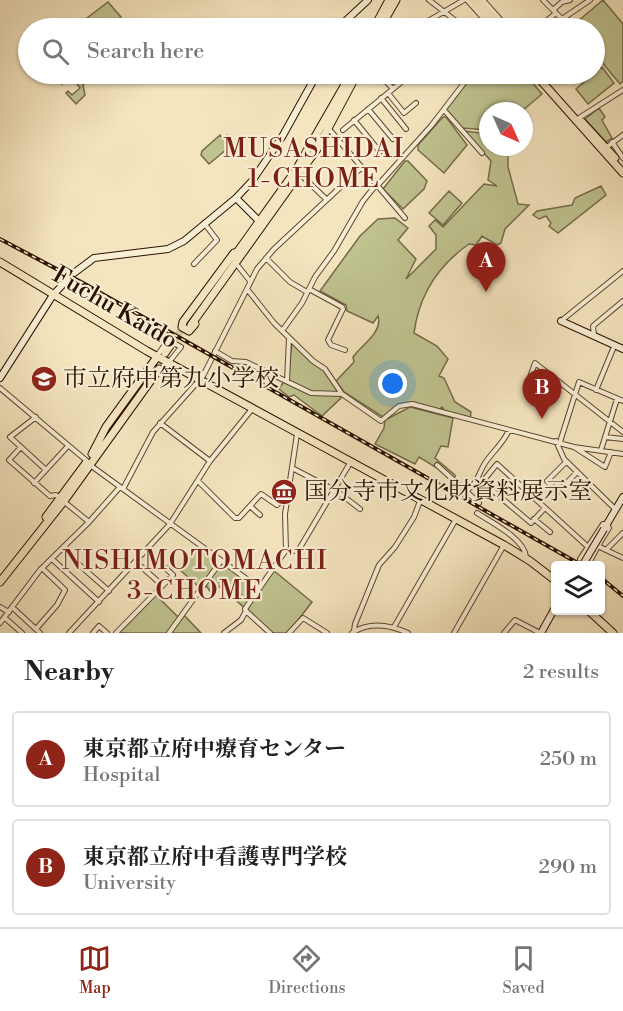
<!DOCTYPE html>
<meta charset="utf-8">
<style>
body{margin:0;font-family:"Libre Bodoni","Noto Serif JP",serif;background:#f2f2f2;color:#222}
.controls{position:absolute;right:18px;bottom:18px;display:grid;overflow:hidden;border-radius:6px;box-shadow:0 2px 4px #0004}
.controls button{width:54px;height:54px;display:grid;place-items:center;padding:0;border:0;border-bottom:2px solid #e0e0e0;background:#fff;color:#222;font:30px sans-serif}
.compass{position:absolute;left:479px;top:102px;width:54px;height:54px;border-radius:50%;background:#fff;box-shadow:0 2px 4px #0004;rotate:135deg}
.you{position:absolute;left:393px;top:384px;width:21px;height:21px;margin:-15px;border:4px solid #fff;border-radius:50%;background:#1a73e8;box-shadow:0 0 0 9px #1a73e833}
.badge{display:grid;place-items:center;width:39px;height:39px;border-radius:50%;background:#8f2418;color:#fff;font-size:20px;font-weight:700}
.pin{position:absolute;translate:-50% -50px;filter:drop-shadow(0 2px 3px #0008)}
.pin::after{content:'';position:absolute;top:32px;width:21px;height:18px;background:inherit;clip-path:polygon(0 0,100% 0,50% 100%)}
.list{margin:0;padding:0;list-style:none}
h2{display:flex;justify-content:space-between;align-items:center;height:78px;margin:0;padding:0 24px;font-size:26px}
h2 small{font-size:20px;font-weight:400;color:#767676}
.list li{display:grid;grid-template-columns:39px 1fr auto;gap:18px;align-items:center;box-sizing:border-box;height:96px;margin:0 12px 12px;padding:0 12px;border:2px solid #e0e0e0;border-radius:6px}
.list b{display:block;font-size:22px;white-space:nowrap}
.list p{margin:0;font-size:20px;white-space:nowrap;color:#767676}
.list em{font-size:20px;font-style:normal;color:#767676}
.icon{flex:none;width:33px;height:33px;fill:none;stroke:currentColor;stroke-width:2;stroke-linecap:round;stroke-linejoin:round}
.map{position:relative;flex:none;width:623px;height:633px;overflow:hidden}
.search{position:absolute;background:#fff;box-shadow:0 2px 4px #0004;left:18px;right:18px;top:18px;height:66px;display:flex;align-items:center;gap:15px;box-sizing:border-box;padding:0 21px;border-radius:33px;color:#767676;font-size:22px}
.sheet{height:294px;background:#fff}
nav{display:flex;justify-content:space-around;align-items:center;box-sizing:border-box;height:84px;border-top:2px solid #e0e0e0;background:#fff;font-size:16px;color:#767676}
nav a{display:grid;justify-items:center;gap:3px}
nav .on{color:#8f2418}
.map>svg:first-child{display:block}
.green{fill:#bfc390;stroke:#746a48;stroke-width:1.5}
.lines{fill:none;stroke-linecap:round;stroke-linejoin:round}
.primary-tunnel{stroke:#d6c5a2;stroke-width:7;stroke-dasharray:7 3.5;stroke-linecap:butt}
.street-casing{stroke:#5c4730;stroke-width:6}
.secondary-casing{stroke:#291200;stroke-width:8}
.primary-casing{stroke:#291200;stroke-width:9}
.street{stroke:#f8eed5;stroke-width:4}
.secondary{stroke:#f8eed5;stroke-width:6}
.primary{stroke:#f5e5bf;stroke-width:7}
.rail-casing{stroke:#291200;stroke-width:4}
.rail{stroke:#f8eed5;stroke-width:1.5;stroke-dasharray:4.5;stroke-linecap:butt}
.secondary-bridge-casing{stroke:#291200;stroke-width:8;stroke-linecap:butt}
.secondary-bridge{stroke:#f8eed5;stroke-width:6}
.labels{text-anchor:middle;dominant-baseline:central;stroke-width:4.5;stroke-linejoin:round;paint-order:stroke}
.street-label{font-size:24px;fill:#291200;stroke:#f8eed5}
.poi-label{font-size:24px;fill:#291200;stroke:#f8eed5;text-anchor:start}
.neighbourhood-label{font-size:26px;letter-spacing:1.5px;fill:#7a1f14;stroke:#f8eed5}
</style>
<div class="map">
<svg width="623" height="633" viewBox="0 0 623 633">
<rect width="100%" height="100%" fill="#f5e5bf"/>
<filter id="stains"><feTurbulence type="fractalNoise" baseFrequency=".00333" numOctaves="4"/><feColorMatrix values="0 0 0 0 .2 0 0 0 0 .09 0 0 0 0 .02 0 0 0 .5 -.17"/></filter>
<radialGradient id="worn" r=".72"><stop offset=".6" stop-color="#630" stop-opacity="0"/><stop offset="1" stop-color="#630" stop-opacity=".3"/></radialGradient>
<path class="green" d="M603,0l20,24v57l-3,3 -25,-30 -1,-26 -23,-1z
M108,2l13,15 -11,11h-36z
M602,67l12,16 -26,21 -12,-15z
M65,74h45l-4,3 3,4 -2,1 -5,-6 -6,5 -5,-3 -8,7 2,10 -9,9 -10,-11 2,-2 4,4 8,-7 -9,-12 -9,8 -1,-7z
M473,74h52l17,20 -20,17h-34v19l-26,-2 -16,-18z
M599,108l6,9 -3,3 10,18 -6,4 -21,-23z
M443,117h3l21,28 -23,28 -26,-23v-5z
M464,131l24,3v13h20v20l10,37 11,1 -24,24 -4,14 -4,2 -15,-9 -6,9 -7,-1c-30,21 -50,51 -55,89l23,13 11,13 -9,17 5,2 11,24 16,10 -1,8 -24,-7 -4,-6 -5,4c-26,-11 -32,-11 -54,6l-39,-25 -8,-11 18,-19 -1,-5c8,-12 30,-24 25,-41l-5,7 -26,-12 -1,-6 -26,-14 40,-55 18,-17 17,-1 13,10 -10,12 18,19 -10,20 30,-30v-14l-7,-9 6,-6 8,7 41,-43 13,2 -9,-6 3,-19z
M220,135l3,4 4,-4 7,8 -25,21 -8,-9 1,-4z
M405,161h3l19,20 -3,8 -21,20 -20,-20z
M601,186l5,9 -48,38 -9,-7 2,-3 -5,-7 -7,3 -6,-4 4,-4 35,-6 3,-7z
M449,191l13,12 -19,22 -14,-12z
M292,343c19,15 41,31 49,55l-19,18 -28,-21 -5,2 -10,-8 5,-8 3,1z
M410,407l43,11 -5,29 -7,-1 -6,12 20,17v4l-36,-22 -4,7 -40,-20 9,-16 1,-8z
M199,545l60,42 14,-17 39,32 -24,31h-17l-34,-32 4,-7 -17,-12 -12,12 -7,-10 -4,5 -22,-20z
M154,593l25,25 4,-4 18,19h-85z"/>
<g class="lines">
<path class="primary-tunnel" d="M172,343l14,-20
M159,369l10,-14"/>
<g class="street-casing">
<path id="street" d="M429,0l36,28
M467,0l25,28
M483,0l25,28
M543,0l19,19 28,-19
M553,10l9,-8 8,-2
M416,28l48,-28
M538,28l18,-15
M379,74l14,15
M388,93l16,20 12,-10
M381,98l25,31
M368,109l25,30
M444,110l38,43
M579,118l44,-28
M354,120l26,32
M329,129l76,89
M343,130l67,-55
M612,142l11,16
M604,149l19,-14
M300,174l26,25
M378,185l53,-59 40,-52
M266,258l24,24 17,10
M194,264l23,-24 -13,-17
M238,266l12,15
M247,289l27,34 39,38 12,8 17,25 39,27 18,-15 13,-2 162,43 49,7
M309,289l33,18 1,2 -15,31 3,5 14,5
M561,321l62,-50
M282,331l20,-28 13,-26 19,-26 29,-50 13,-16
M594,336l-1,-10 30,-25
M215,351l17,10 14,1 65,31 31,1
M157,356l11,-16 13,7 -12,15
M287,381l2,-43
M528,383l7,-20 88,69
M0,388l87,73
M596,390l17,-41
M36,417l-26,20 36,33
M160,423l50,38
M605,437l18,2
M556,441l8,18 51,50
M560,442l19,-60 44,19
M21,447l-12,13 41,36 6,-1 33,27
M574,447l31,20 6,-15
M601,450l16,-51
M566,462l-19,19 11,11 19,-20
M90,465l169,123
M437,465l42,38
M294,469l44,23 22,17
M479,479l52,44 14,-15
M198,481l37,37h4l22,-24 16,11 11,-11
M483,481l14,-17 90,82
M34,483l34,-37
M123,489l30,-57 50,-56 54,-107 17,-20 88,-82
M466,491c12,-8 12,-17 19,-28 8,-12 18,-19 24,-33
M250,506l10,9
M477,513c14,9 48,26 49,44
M534,519l16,13
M286,550l12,1 52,-88
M606,550l17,8
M52,559l47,43
M580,559l23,-35h4l2,4 -11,18 8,4 17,-17
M75,561l34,30
M590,561l8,-15
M136,562l26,23
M0,607l9,5
M12,607l28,26
M246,611l24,22
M5,618l17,15
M0,623l40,-53 49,-48 31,-35
M394,627l62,-108
M36,629l21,-24 8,-15 -23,-22
M354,631l1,-7 24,-59 16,-18 19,-30 6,-16
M69,633l101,-109 40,-63 42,-52
M93,633l6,-7 8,7
M116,633l57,-58 -27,-25
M169,633l52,-72
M224,633l17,-13 5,-9 -1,-2 41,-59 -1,-36 12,-80
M289,633l14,-15 24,15
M352,633c18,-12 38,-8 56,0
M454,633l50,-88
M504,633l11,-13 25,13"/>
</g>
<g class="secondary-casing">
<path id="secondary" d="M338,28l30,-28
M236,198l25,25
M74,273l20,-15 74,-9 16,-8 52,-43 16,-17 30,-44 35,-63
M561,321l62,28
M0,378l53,-83 15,-16
M604,529l19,-32
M541,633l15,-27"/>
</g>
<g class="primary-casing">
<path id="primary" d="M472,0l24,28
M478,0l24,28
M374,28l15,-28
M380,28l16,-28
M535,74l88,99
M582,122l33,36
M233,258l63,-88 55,-96
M0,262l147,89 357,194 26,16 26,20
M195,324l-6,7 -7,-4 1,-5 51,-69
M191,325l126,-176 40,-75
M165,353l7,-10
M92,454l14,-27 51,-70
M46,517l40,-54
M0,582l64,-81 95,-132
M588,610l25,23"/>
</g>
<use href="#street" class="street"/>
<use href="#secondary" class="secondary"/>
<use href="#primary" class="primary"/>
<g class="rail-casing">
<path id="rail" d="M0,239l83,44 500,283
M600,577l23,19"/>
</g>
<use href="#rail" class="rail"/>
<g class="secondary-bridge-casing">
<path id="secondary-bridge" d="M582,566l22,-37"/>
</g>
<use href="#secondary-bridge" class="secondary-bridge"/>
</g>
<defs>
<g id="school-disc" transform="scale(1.35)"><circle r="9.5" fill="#8f2418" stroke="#f8eed5"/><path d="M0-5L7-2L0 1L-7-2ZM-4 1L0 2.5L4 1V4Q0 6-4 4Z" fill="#fff"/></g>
<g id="museum-disc" transform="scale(1.35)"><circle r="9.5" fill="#8f2418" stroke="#f8eed5"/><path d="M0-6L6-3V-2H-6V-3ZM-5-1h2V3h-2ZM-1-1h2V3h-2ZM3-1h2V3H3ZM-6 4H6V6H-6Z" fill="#fff"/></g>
</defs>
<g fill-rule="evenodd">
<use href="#school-disc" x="44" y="379"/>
<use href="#museum-disc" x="284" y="492"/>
</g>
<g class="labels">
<g class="street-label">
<text transform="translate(115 308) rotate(30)">Fuchu Kaido</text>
</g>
<g class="poi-label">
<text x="63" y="379">市立府中第九小学校</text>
<text x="304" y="492">国分寺市文化財資料展示室</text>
</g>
<g class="neighbourhood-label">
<text x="314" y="149">MUSASHIDAI<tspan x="314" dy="30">1-CHOME</tspan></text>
<text x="195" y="561">NISHIMOTOMACHI<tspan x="195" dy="30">3-CHOME</tspan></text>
</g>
</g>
<rect width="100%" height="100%" filter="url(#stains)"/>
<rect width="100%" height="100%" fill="url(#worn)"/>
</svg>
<div class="controls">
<button><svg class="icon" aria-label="layers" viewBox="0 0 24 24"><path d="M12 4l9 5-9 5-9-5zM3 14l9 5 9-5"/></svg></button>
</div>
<svg class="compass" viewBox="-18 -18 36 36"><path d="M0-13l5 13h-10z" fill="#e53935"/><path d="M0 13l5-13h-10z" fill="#767676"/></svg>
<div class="you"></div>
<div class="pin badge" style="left:486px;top:292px">A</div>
<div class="pin badge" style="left:542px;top:419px">B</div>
<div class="search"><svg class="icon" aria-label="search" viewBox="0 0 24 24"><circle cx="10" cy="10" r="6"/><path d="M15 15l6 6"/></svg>Search here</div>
</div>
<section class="sheet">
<h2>Nearby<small>2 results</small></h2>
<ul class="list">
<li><span class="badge">A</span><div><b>東京都立府中療育センター</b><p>Hospital</p></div><em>250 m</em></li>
<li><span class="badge">B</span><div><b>東京都立府中看護専門学校</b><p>University</p></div><em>290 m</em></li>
</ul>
</section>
<nav>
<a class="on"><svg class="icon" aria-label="map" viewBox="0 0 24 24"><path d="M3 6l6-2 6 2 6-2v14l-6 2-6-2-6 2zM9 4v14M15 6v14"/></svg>Map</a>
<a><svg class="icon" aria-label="directions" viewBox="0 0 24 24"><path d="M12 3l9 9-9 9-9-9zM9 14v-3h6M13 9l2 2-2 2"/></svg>Directions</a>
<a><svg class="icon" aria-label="saved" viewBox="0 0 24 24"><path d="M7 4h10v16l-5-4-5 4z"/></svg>Saved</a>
</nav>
